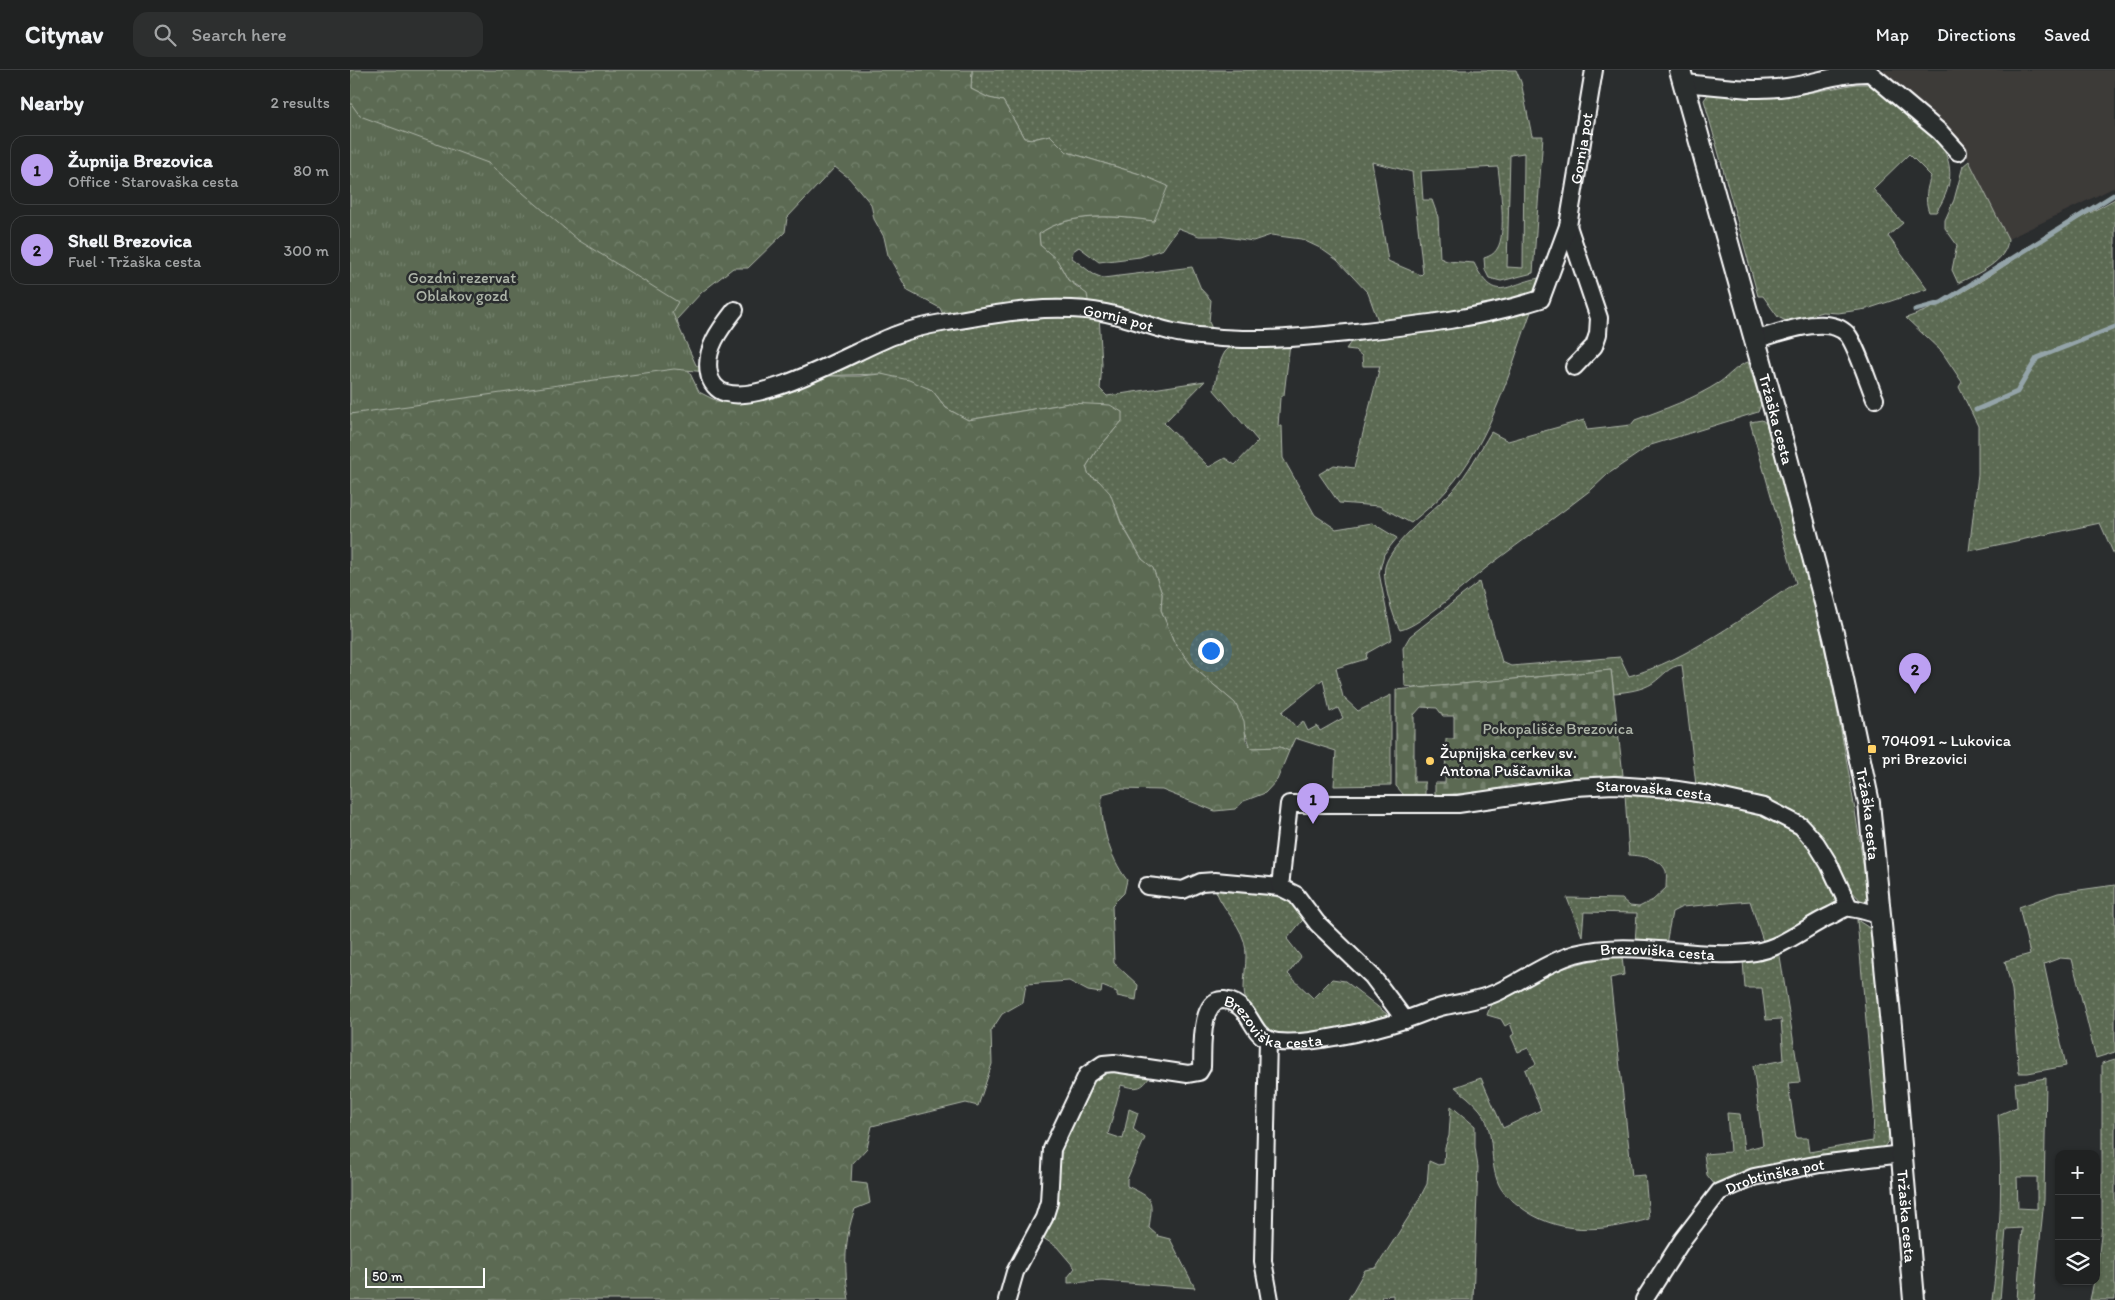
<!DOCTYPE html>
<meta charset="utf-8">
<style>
body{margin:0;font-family:Itim,sans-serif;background:#2d2f2f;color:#f1f3f6}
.controls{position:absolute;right:15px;bottom:15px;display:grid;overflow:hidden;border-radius:10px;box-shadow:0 1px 4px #0004}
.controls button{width:45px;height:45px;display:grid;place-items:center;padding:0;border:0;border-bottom:1px solid #3d3f40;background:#202222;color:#f1f3f6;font:25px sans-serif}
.scale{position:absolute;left:15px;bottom:12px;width:120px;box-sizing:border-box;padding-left:5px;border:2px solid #fff;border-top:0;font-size:14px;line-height:18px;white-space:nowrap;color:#fff;-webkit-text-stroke:4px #2a2d2e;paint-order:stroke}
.you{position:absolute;left:860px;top:580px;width:18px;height:18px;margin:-12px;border:4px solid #fff;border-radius:50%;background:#1a73e8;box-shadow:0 0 0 8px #1a73e833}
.badge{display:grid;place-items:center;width:32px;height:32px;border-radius:50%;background:#bca0f2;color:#111;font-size:16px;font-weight:700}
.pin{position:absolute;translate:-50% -41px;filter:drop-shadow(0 1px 2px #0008)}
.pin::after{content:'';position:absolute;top:26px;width:18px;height:15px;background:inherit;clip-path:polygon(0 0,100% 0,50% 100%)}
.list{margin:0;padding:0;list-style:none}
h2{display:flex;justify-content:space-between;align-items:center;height:65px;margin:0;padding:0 20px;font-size:21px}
h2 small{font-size:16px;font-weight:400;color:#a2a4a5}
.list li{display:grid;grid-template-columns:32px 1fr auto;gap:15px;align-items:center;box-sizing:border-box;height:70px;margin:0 10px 10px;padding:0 10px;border:1px solid #3d3f40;border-radius:15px}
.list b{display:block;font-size:19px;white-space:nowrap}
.list p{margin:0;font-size:16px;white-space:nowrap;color:#a2a4a5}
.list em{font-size:16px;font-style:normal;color:#a2a4a5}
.icon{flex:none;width:28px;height:28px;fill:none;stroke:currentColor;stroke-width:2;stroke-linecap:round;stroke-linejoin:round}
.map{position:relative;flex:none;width:1765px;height:1230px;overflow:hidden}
header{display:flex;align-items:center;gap:30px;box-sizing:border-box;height:70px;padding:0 25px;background:#202222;border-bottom:1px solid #3d3f40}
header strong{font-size:24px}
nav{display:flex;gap:28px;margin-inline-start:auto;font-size:18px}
.search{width:350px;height:45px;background:#2d2f2f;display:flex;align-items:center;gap:12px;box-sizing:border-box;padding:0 18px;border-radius:15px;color:#a2a4a5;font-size:19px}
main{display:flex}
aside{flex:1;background:#202222}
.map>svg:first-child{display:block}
.built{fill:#3e3a39}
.grass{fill:url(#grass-dots);stroke:#aeb5a9;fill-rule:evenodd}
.forest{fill:url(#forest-crowns);stroke:#aeb5a9}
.cemetery{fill:url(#cemetery-stones);stroke:#aeb5a9}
.park{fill:url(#park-tufts);stroke:#aeb5a9}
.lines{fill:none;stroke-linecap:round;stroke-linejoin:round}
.stream{stroke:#94a4a9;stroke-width:5}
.minor-casing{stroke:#fff;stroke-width:20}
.major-casing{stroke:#fff;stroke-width:24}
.minor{stroke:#2a2d2e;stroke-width:16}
.major{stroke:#2a2d2e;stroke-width:20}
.poi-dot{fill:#ffd166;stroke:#2a2d2e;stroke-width:2}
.labels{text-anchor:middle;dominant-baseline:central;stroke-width:5;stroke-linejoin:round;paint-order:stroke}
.street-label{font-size:16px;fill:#fff;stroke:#2a2d2e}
.park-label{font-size:16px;fill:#aeb5a9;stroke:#2a2d2e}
.poi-label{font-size:16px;fill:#fff;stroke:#2a2d2e;text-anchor:start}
</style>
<header>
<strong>Citynav</strong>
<div class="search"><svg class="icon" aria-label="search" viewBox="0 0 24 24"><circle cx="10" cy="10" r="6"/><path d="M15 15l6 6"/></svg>Search here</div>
<nav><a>Map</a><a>Directions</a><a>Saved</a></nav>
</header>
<main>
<aside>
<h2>Nearby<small>2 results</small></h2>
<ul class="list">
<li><span class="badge">1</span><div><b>Župnija Brezovica</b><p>Office · Starovaška cesta</p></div><em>80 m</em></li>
<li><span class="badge">2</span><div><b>Shell Brezovica</b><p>Fuel · Tržaška cesta</p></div><em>300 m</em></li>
</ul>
</aside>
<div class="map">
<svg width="1765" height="1230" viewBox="0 0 1765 1230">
<defs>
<pattern id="grass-dots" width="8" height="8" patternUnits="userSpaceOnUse" patternTransform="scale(1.25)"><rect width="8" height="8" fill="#5c6b53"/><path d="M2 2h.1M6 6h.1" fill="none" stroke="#74816d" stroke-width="1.8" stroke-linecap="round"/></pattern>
<pattern id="forest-crowns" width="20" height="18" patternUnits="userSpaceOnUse" patternTransform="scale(1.25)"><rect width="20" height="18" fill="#5c6b53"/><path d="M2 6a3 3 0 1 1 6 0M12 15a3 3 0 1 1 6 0" fill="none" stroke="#74816d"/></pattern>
<pattern id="cemetery-stones" width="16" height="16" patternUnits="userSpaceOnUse" patternTransform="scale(1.25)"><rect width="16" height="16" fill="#5c6b53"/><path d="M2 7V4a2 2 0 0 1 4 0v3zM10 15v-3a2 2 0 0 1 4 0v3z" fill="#74816d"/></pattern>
<pattern id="park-tufts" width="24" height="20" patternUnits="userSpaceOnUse" patternTransform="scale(1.25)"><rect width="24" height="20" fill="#5c6b53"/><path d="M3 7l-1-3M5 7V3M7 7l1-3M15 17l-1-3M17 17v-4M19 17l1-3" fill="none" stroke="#74816d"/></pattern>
</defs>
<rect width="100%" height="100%" fill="#2a2d2e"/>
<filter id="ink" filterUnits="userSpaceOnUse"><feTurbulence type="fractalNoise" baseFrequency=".02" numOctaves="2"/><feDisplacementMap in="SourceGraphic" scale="10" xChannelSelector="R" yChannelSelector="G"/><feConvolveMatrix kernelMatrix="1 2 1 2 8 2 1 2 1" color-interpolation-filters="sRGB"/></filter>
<g filter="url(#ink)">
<path class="built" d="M1527,0h238v117l-107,52 -49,-99z"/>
<path class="grass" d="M622,0h544l5,12 11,54h11l-10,137 -32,8 -12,-3 -4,-8 -1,-12c6,-2 10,-4 13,-9 10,-14 3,-64 1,-82l-77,4 2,29h9l6,17 2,41 7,3 27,2c20,41 31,22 65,15l-4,13 -46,19 -109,16 -12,-33 -31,-33 -17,-12 -19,-9 -30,-4 -18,6 -34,-5h-20l-21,-8 -15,21 -23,8 -41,5 -20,-15 -6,4 -1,7 21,16 10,4 89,-11 9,22 10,11 -2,22 6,13 -126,-29 -8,-18 -13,-8 -11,-20 -17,-15 -1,-11c31,-23 78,-18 115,-13l-14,-47 -73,-22 -17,-17 -17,4 -9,-1 -21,-37 -14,-3 -18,-9zM1174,83l-1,115 -16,-1 3,-112zM1022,92l40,10 11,101 -2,2 -33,-14z
M1506,14h15l9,4c40,36 96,64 56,124h-7c-5,-13 -2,-24 2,-36l-22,-22 -36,35 30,34 -15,13 39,53 -60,20 -29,4 -16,-1 -34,10 -10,-5 -15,-21h-5l-54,-196 5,-7 52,5 41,-4z
M1619,91l39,78c-1,23 -31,35 -50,44l-6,-13 5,-25 -12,-17v-8l9,-20 9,-34z
M1765,129v358l-15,-34 -131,28 9,-77v-48l-19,-39 3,-5 -20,-30 -36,-34c57,-19 103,-57 152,-88 19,-11 38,-20 57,-31z
M1183,236c-23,63 -40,132 -86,184 -10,12 -24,22 -36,33l-32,-17 -40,-3 -20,-29 15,-9 20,3 26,-102h-17l-1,-10 -7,-6 -9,-1 7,-10z
M693,243l56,3 3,48 -2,25 7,7 98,-15 -41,42 45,44 16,-9 10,7 23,-24 -44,-51c3,-12 4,-27 11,-38 9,-13 50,-8 65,-9l-6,52 -4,3 -2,28h4l1,32 32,57 21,14 36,-6 25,15 -13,16 -5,19 13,66 -25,14 -1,6 -30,9 7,29 15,14 33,-16v90l-57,1 2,-35 -41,-13 -6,13 -9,-4 -29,1 -16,-45 -42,-36 -19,-25 -13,-32 1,-16 -9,-25 -11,-10 -21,-37 -5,-14 -17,-27 -10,-6 -3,-8 10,-16 26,-30 -53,-18 -101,17 -22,-12 -14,-18 -51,-16 -67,2 93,-41zM973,609l7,33 8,-4 5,10 -23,13 -3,-5 -9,5 -5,-10 -7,6 -14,-15z
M1398,292l13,42 -3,8 -107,33 -43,29 -16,15c-33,26 -68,50 -102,76 -19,14 -70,62 -90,65 -7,-12 -18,-50 -15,-63 5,-24 51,-58 68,-77 15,-17 26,-38 38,-58l17,9 76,-21 3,10 44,-5 4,-5c29,-11 59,-21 85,-38 10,-7 16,-16 28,-20z
M1412,350l4,3c47,155 81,316 102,477l-6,2 -15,-16 -25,-45 -56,-39 -46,-13 -24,-4 -14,-120c-13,1 -19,11 -29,18 -11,7 -26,9 -39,10l-3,-23 -191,18 -15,-2 -2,-38 7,-12 69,-54 23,80 9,4 109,-9 9,19c57,-15 117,-61 167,-93l-46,-161z
M1275,724c49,0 132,9 172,40 12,9 20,24 27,37 6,10 13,23 10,35l-49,29 -22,6 -13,-40 -68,6 -10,5 -6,32h-31l2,-31 -53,-1 -2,24 -15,-38 55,1 8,7 9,1 14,-7 13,-12c0,-5 1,-13 0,-17 -6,-14 -25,-15 -37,-16z
M864,814l54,6 27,12 11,14 -19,23 14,18 -13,17 25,24 19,-19 13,2 42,33 -1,4c-26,9 -95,25 -120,11 -8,-4 -17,-17 -20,-27 -6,-19 4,-42 -2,-61 -6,-21 -26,-36 -30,-57z
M1765,815v167l-19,6 -24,-99 -12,-1 -16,6 22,102 -38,7h-9l-7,-83 -7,-29 25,-7 -11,-47 39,-14z
M1507,850l14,9 3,21 15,190 -5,7 -123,22 -24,6 -22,10 -8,-10 -3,-21 26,-2 -3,-39 13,1 4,36 19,-5 -10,-79 31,-6 -3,-41 -15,1 -4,-32h-17l-2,-28 36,-10 21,132 -12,1 8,55h11l2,14 64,-11 1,-32z
M1272,887l2,18 -14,3 22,198 13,-1 4,44c-45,13 -93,17 -131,-14 -10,-8 -17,-13 -21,-25 -8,-23 -2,-51 -17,-70 -7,-9 -17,-16 -25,-23l26,-9 22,50 38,-18 -16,-40 11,-6 -8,-16 -10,4 -7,-16 3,-2 -4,-11 -5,3 -4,-7 -14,-4 4,-11c43,-24 81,-45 131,-47z
M1765,989v241h-25l4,-19h2l6,-56v-162z
M750,1000l52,3c-9,16 -14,17 -31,12l-13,49 15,5 6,-30 9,4 -5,16 12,9 -18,41v7c27,13 26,12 22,42l9,8 12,3 25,49 -93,-7 -34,2v-6l7,-9 -18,-21 -17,-11 17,-83 27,-66z
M1696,1008l-2,122 -10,100h-17l5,-72 -16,1 -6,71h-8c9,-63 11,-122 6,-185l19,-8 -2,-24zM1667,1107h20v32l-19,-1z
M1101,1036l24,20v21l3,20 -5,133h-80v-5l-11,1 -1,4h-33l17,-30 11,-2 39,-61 12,-23 2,-23 9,4 6,-1 1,-17 4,-11z"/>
<path class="forest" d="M0,0h622l-1,19 18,9 14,3 21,37 9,1 17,-4 17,17 73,22 28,12 -14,35c-36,-5 -84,-10 -115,13l1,11 17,15 11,20 19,14 2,12 -145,11 -4,-9 -32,-17 -20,-36 -4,-18 -10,-18 -3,-15 -22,-26 -14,-11 -48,51 -2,14 -37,36h-15l-31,24 -25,27 9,46 13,27 18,9h30l67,-25h46l21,-2 28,6 23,10 14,18 22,12 101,-17 41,2 12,7v9l-26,30 -10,16 3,8 10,6 11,12 11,30 21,36 11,9 9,26 -1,16 13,32 19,25 42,36 9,18 2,19 5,8 29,-1 9,4 -12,29 -12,13 -21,8 -9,8 -20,2 -53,-21 -41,-1 -19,5c-2,30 7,62 25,86l-3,13 -12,12 2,58 24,22 -2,15 -19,-4v-4l-15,-6 -1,7 -13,-2 -19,-10 -43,3 -3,18 -21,12 -11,17 1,33 -14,42 -12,-3 -94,23 -5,22 -15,16 -1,18 16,2 3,19 -15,6c-11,30 -11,60 -6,91h-499z"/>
<path class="cemetery" d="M1261,600l12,105 -110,10 -37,8 -41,2v-12h10l1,-44h8v-23h-11l-6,-8 -16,-1 -7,8v67h11v13h-21l-8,-9v-96z"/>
<path class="park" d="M0,32l10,14 128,47 90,77 100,62 -6,10 24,53 11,7 -33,-3 -324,45z"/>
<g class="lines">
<path class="stream" d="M1565,240l26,-7 174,-109
M1626,340l41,-18 20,-34 78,-31"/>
<g class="minor-casing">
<g id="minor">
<path d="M1334,13c34,3 69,9 103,4 28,-4 55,-15 83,-14l70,59 18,20"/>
<path d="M1218,156l31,92 -1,16 -4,12 -20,21"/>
<path id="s1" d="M385,240c-14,18 -31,39 -26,63 1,9 8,18 17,20 39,11 128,-42 167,-57 17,-7 36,-11 54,-14 52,-9 107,-19 159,-9 21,4 42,13 63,18 14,4 28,5 42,6 49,5 97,0 145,-5 63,-7 125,-14 185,-33l27,-73 26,-156"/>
<path d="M1405,270c25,-7 72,-27 92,-6 9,10 22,51 28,65"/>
<path d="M797,816l36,4 18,-8 14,-1 65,6 16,8 21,28 55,53 33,44"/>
<path id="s2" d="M930,817l9,-83h169l117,-17 39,-2 57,4 39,6 54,12 37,19 15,17 13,21 20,43"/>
<path d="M918,969l-5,222 7,39"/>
<path id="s3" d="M657,1230l8,-28 29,-54 5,-16 3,-53 35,-74 16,-11 11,-1 74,11 11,-2 3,-5c1,-17 -3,-69 22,-67 8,1 15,5 20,11 9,10 12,24 25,29 26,9 108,-11 135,-20 14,-4 27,-11 41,-14 18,-4 36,-6 53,-14 25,-12 50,-30 77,-38 59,-16 121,7 180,-2 28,-4 52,-26 77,-37 6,-3 13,-8 18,-7 10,1 21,5 31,8"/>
<path id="s4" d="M1294,1230l39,-61 36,-47 35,-15 66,-13 82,-10"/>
</g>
</g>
<g class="major-casing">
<g id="major">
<path id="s5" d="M1330,0l95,342 59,225 35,166 22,223 23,274"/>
</g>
</g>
<use href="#minor" class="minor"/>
<use href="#major" class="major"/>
</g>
</g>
<g class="poi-dot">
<rect x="1517" y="674" width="10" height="10" rx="2.5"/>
<circle cx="1080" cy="691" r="5"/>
</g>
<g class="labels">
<g class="street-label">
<text stroke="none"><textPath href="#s1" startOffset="1091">Gornja pot</textPath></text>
<text stroke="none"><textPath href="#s1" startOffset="506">Gornja pot</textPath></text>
<text stroke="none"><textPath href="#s5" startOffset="362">Tržaška cesta</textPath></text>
<text stroke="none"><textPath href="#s2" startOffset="450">Starovaška cesta</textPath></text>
<text stroke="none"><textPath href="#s5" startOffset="768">Tržaška cesta</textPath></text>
<text stroke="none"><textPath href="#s3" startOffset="909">Brezoviška cesta</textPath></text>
<text stroke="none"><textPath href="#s3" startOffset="500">Brezoviška cesta</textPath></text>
<text stroke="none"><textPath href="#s4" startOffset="190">Drobtinška pot</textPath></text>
<text stroke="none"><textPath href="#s5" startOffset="1172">Tržaška cesta</textPath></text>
</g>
<g class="park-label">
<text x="112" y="207">Gozdni rezervat<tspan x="112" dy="18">Oblakov gozd</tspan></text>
<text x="1208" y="658">Pokopališče Brezovica</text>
</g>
<g class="poi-label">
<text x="1532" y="670">704091 ~ Lukovica<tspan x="1532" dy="18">pri Brezovici</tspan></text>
<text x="1090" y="682">Župnijska cerkev sv.<tspan x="1090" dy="18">Antona Puščavnika</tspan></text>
</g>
</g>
</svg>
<div class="controls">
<button>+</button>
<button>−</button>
<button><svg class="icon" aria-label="layers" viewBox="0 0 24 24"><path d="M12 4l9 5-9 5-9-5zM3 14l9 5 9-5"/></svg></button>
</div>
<div class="scale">50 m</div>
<div class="you"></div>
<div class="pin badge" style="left:963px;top:754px">1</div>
<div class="pin badge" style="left:1565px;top:624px">2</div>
</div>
</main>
